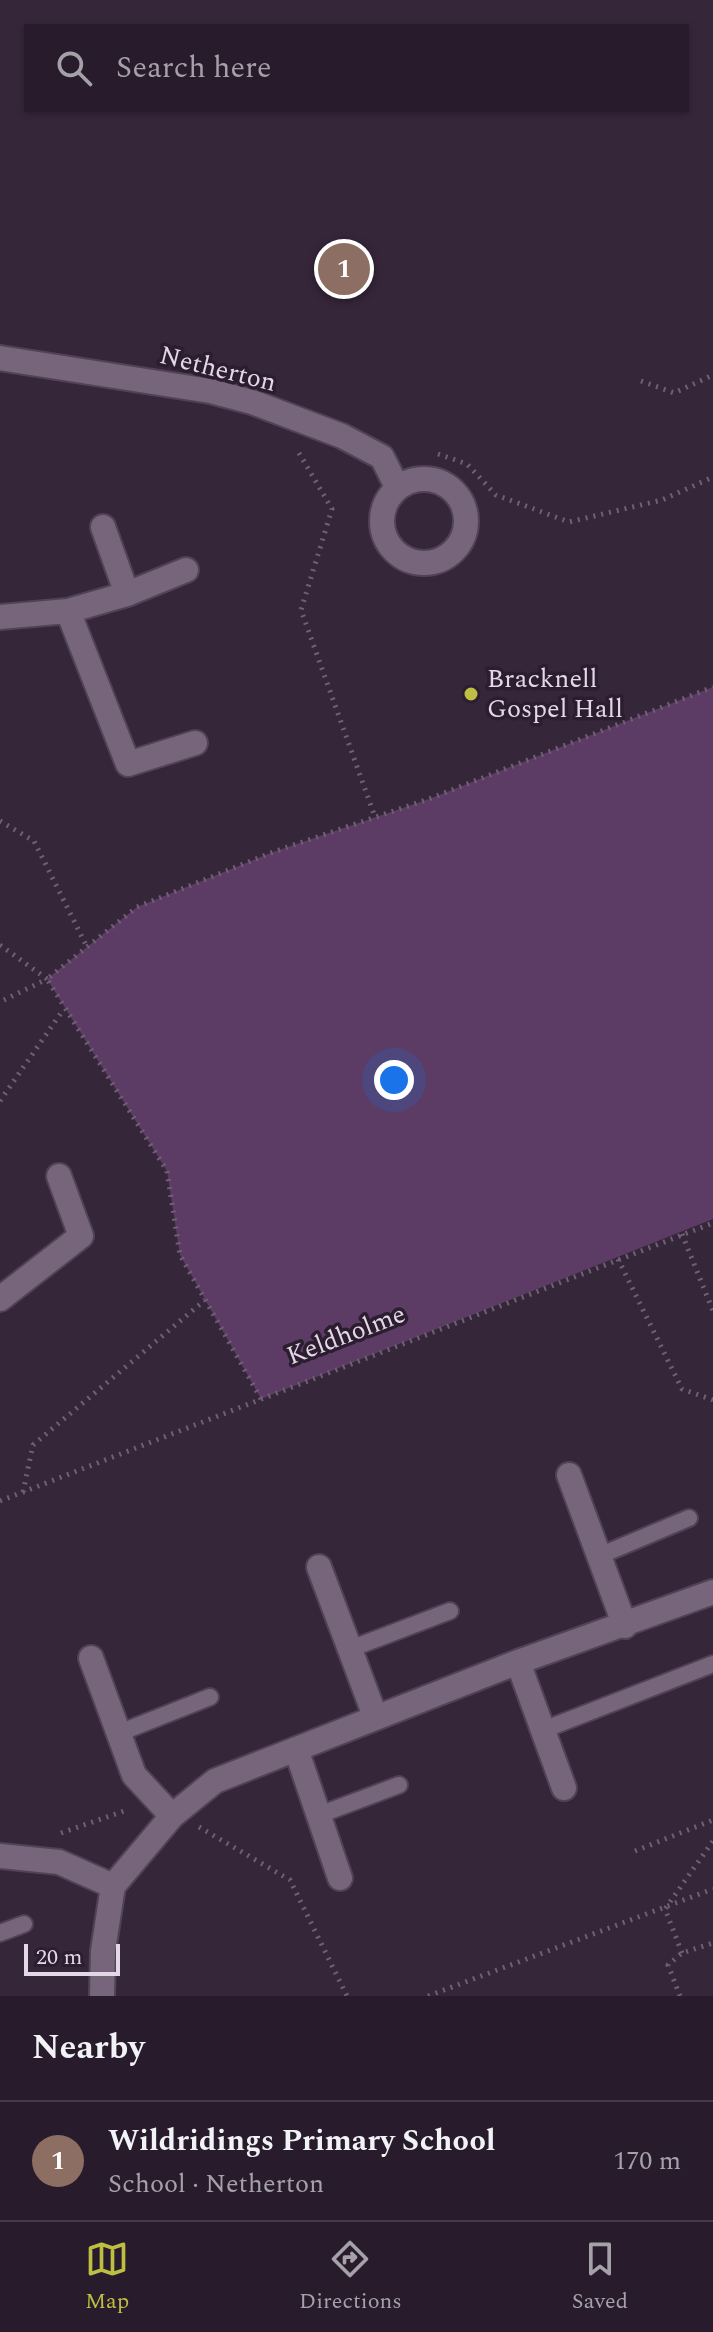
<!DOCTYPE html>
<meta charset="utf-8">
<style>
body{margin:0;font-family:Spectral,serif;background:#302534;color:#f1f3f6}
.scale{position:absolute;left:24px;bottom:20px;width:96px;box-sizing:border-box;padding-left:8px;border:4px solid #e3d9e6;border-top:0;font-size:22px;line-height:28px;white-space:nowrap;color:#e3d9e6;-webkit-text-stroke:6px #2c1d30;paint-order:stroke}
.you{position:absolute;left:394px;top:1080px;width:28px;height:28px;margin:-20px;border:6px solid #fff;border-radius:50%;background:#1a73e8;box-shadow:0 0 0 12px #1a73e833}
.badge{display:grid;place-items:center;width:52px;height:52px;border-radius:50%;background:#bebf42;color:#fff;font-size:26px;font-weight:700}
.pin{position:absolute;translate:-50% -50%;border:4px solid #fff;box-shadow:0 2px 8px #0006}
.list{margin:0;padding:0;list-style:none}
h2{display:flex;justify-content:space-between;align-items:center;height:104px;margin:0;padding:0 32px;font-size:34px}
h2 small{font-size:26px;font-weight:400;color:#a5a1a9}
.list li{display:grid;grid-template-columns:52px 1fr auto;gap:24px;align-items:center;box-sizing:border-box;height:120px;padding:0 32px;border-top:2px solid #443a48}
.list b{display:block;font-size:30px;white-space:nowrap}
.list p{margin:0;font-size:26px;white-space:nowrap;color:#a5a1a9}
.list em{font-size:26px;font-style:normal;color:#a5a1a9}
.icon{flex:none;width:44px;height:44px;fill:none;stroke:currentColor;stroke-width:2;stroke-linecap:round;stroke-linejoin:round}
.map{position:relative;flex:none;width:713px;height:1996px;overflow:hidden}
.search{position:absolute;background:#281c2c;box-shadow:0 2px 6px #0004;left:24px;right:24px;top:24px;height:88px;display:flex;align-items:center;gap:20px;box-sizing:border-box;padding:0 28px;border-radius:0px;color:#a5a1a9;font-size:30px}
.sheet{height:224px;background:#281c2c}
nav{display:flex;justify-content:space-around;align-items:center;box-sizing:border-box;height:112px;border-top:2px solid #443a48;background:#281c2c;font-size:22px;color:#a5a1a9}
nav a{display:grid;justify-items:center;gap:4px}
nav .on{color:#bebf42}
.map>svg:first-child{display:block}
.green{fill:#5c3c64}
.lines{fill:none;stroke-linecap:round;stroke-linejoin:round}
.lane-casing{stroke:#504454;stroke-width:20}
.street-casing{stroke:#504454;stroke-width:28}
.path{stroke:#6f6173;stroke-width:5;stroke-dasharray:2 6;stroke-linecap:butt}
.lane{stroke:#77657c;stroke-width:16}
.street{stroke:#77657c;stroke-width:24}
.poi-dot{fill:#bebf42;stroke:#2c1d30;stroke-width:3}
.labels{text-anchor:middle;dominant-baseline:central;stroke-width:7;stroke-linejoin:round;paint-order:stroke}
.street-label{font-size:26px;fill:#e3d9e6;stroke:#2c1d30}
.poi-label{font-size:26px;fill:#e3d9e6;stroke:#2c1d30;text-anchor:start}
</style>
<div class="map">
<svg width="713" height="1996" viewBox="0 0 713 1996">
<rect width="100%" height="100%" fill="#36263a"/>
<path class="green" d="M713,687v532l-452,180 -81,-144 -13,-84 -120,-192 90,-72 136,-55 156,-53z"/>
<g class="lines">
<g class="lane-casing">
<path id="lane" d="M599,1556l90,-38
M350,1649l100,-38
M543,1730l170,-66
M119,1733l91,-36
M319,1815l80,-30
M0,1933l24,-9"/>
</g>
<g class="street-casing">
<path id="street" d="M0,358l210,33 42,11 90,34 40,21 15,30
M382 521a42 42 0 1 1 84 0a42 42 0 1 1-84 0Z
M103,527l24,67
M68,611l60,153 67,-21
M0,617l68,-6 59,-17 59,-24
M0,1299l81,-63 -22,-60
M569,1475l56,151
M319,1567l56,149
M91,1658l43,117 38,41
M518,1662l46,126
M296,1749l44,129
M0,1856l59,6 54,24
M102,1996l1,-45 10,-65 59,-70 43,-35 303,-119 195,-70"/>
</g>
<path class="path" d="M641,381l33,12 39,-18
M299,453l33,56 -31,101 74,207
M438,454l29,10 29,31 73,27 93,-22 51,-23
M0,821l34,20 53,106
M0,945l47,34 -47,23
M0,1101l63,-91
M682,1234l31,77
M618,1259l64,130 31,11
M261,1399l-81,-144 -13,-84 -120,-192 90,-72 136,-55 156,-53 284,-112
M23,1492l10,-47 172,-145
M0,1501l713,-278
M199,1827l91,53 57,116
M61,1833l66,-23
M635,1851l78,-31
M682,1953l-17,-44 48,-68
M428,1996l285,-107
M680,1996l-12,-31 14,-12 31,-10"/>
<use href="#lane" class="lane"/>
<use href="#street" class="street"/>
</g>
<circle class="poi-dot" cx="471" cy="694" r="8"/>
<g class="labels">
<g class="street-label">
<text transform="translate(218 369) rotate(14)">Netherton</text>
<text transform="translate(346 1335) rotate(-21)">Keldholme</text>
</g>
<g class="poi-label">
<text x="487" y="679">Bracknell<tspan x="487" dy="30">Gospel Hall</tspan></text>
</g>
</g>
</svg>
<div class="scale">20 m</div>
<div class="you"></div>
<div class="pin badge" style="left:344px;top:269px;background:#8d6e63">1</div>
<div class="search"><svg class="icon" aria-label="search" viewBox="0 0 24 24"><circle cx="10" cy="10" r="6"/><path d="M15 15l6 6"/></svg>Search here</div>
</div>
<section class="sheet">
<h2>Nearby<small></small></h2>
<ul class="list">
<li><span class="badge" style="background:#8d6e63">1</span><div><b>Wildridings Primary School</b><p>School · Netherton</p></div><em>170 m</em></li>
</ul>
</section>
<nav>
<a class="on"><svg class="icon" aria-label="map" viewBox="0 0 24 24"><path d="M3 6l6-2 6 2 6-2v14l-6 2-6-2-6 2zM9 4v14M15 6v14"/></svg>Map</a>
<a><svg class="icon" aria-label="directions" viewBox="0 0 24 24"><path d="M12 3l9 9-9 9-9-9zM9 14v-3h6M13 9l2 2-2 2"/></svg>Directions</a>
<a><svg class="icon" aria-label="saved" viewBox="0 0 24 24"><path d="M7 4h10v16l-5-4-5 4z"/></svg>Saved</a>
</nav>
